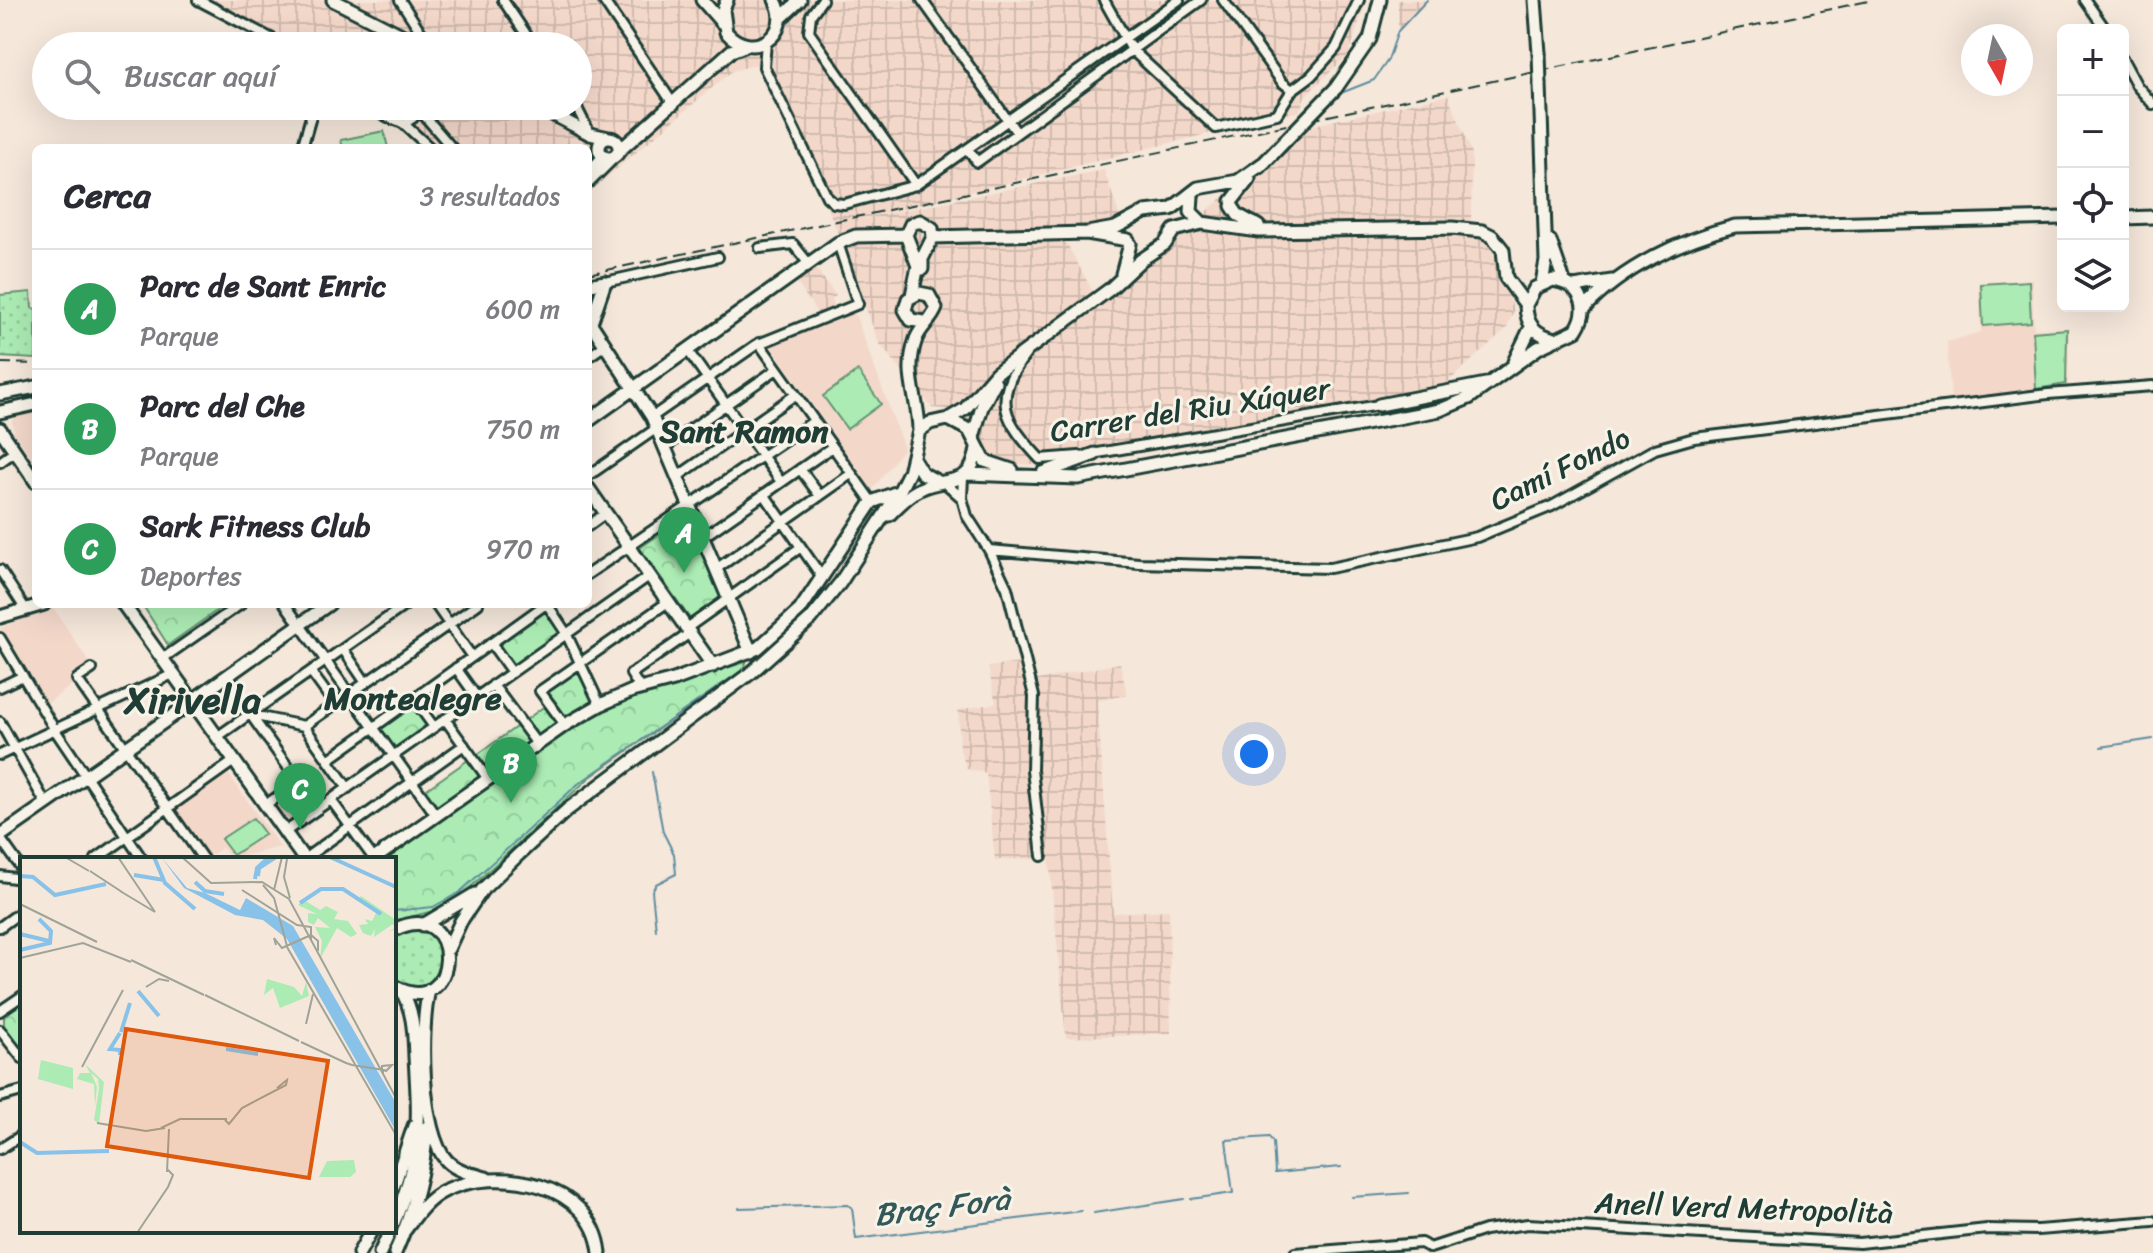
<!DOCTYPE html>
<html lang="es">
<meta charset="utf-8">
<style>
body{margin:0;font-family:Sriracha,sans-serif;background:#f7f7f7;color:#2b2b33}
.controls{position:absolute;right:24px;top:24px;display:grid;overflow:hidden;border-radius:12px;box-shadow:0 8px 32px #0002}
.controls button{width:72px;height:72px;display:grid;place-items:center;padding:0;border:0;border-bottom:2px solid #e1e1e2;background:#fff;color:#2b2b33;font:40px sans-serif}
.compass{position:absolute;left:1961px;top:24px;width:72px;height:72px;border-radius:50%;background:#fff;box-shadow:0 8px 32px #0002;rotate:171deg}
.you{position:absolute;left:1254px;top:754px;width:28px;height:28px;margin:-20px;border:6px solid #fff;border-radius:50%;background:#1a73e8;box-shadow:0 0 0 12px #1a73e833}
.badge{display:grid;place-items:center;width:52px;height:52px;border-radius:50%;background:#7c3aed;color:#fff;font-size:26px;font-weight:700}
.pin{position:absolute;translate:-50% -66px;filter:drop-shadow(0 2px 4px #0008)}
.pin::after{content:'';position:absolute;top:42px;width:28px;height:24px;background:inherit;clip-path:polygon(0 0,100% 0,50% 100%)}
.list{margin:0;padding:0;list-style:none}
h2{display:flex;justify-content:space-between;align-items:center;height:104px;margin:0;padding:0 32px;font-size:34px}
h2 small{font-size:26px;font-weight:400;color:#7c7c81}
.list li{display:grid;grid-template-columns:52px 1fr auto;gap:24px;align-items:center;box-sizing:border-box;height:120px;padding:0 32px;border-top:2px solid #e1e1e2}
.list b{display:block;font-size:30px;white-space:nowrap}
.list p{margin:0;font-size:26px;white-space:nowrap;color:#7c7c81}
.list em{font-size:26px;font-style:normal;color:#7c7c81}
.icon{flex:none;width:44px;height:44px;fill:none;stroke:currentColor;stroke-width:2;stroke-linecap:round;stroke-linejoin:round}
.map{position:relative;flex:none;width:2153px;height:1253px;overflow:hidden}
.search{position:absolute;background:#fff;box-shadow:0 8px 32px #0002;left:32px;top:32px;width:560px;height:88px;display:flex;align-items:center;gap:20px;box-sizing:border-box;padding:0 28px;border-radius:44px;color:#7c7c81;font-size:30px}
.panel{position:absolute;background:#fff;box-shadow:0 8px 32px #0002;left:32px;top:144px;width:560px;height:464px;border-radius:12px}
.map>svg:first-child{display:block}
.built{fill:#f3d8ca}
.industrial{fill:url(#industrial-grid)}
.grass{fill:url(#grass-dots);stroke:#669474;stroke-width:2}
.park{fill:url(#park-crowns);stroke:#669474;stroke-width:2}
.garden{fill:#acecb4;stroke:#669474;stroke-width:2}
.lines{fill:none;stroke-linecap:round;stroke-linejoin:round}
.stream{stroke:#5f8da0;stroke-width:2}
.street-casing{stroke:#1f3d34;stroke-width:14}
.secondary-casing{stroke:#1f3d34;stroke-width:17}
.street{stroke:#f7f3e8;stroke-width:8}
.secondary{stroke:#f7f3e8;stroke-width:11}
.rail{stroke:#1f3d34;stroke-width:2;stroke-dasharray:12 6;stroke-linecap:butt}
.secondary-bridge-casing{stroke:#1f3d34;stroke-width:17;stroke-linecap:butt}
.secondary-bridge{stroke:#f7f3e8;stroke-width:11}
.labels{text-anchor:middle;dominant-baseline:central;stroke-width:6;stroke-linejoin:round;paint-order:stroke}
.street-label{font-size:30px;fill:#1f3d34;stroke:#f7f3e8}
.neighbourhood-label{font-size:32px;font-weight:bold;fill:#1f3d34;stroke:#f7f3e8}
.water-label{font-size:32px;font-style:italic;fill:#345858;stroke:#f7f3e8}
.district-label{font-size:38px;font-weight:bold;fill:#1f3d34;stroke:#f7f3e8}
.inset-river{fill:none;stroke:#89c2e8;stroke-width:4}
.inset-road{fill:none;stroke:#9fa398;stroke-width:2}
.view{fill:#de580e;fill-opacity:0.15;stroke:#de580e;stroke-width:4}
.inset-edge{fill:none;stroke:#1f3d34;stroke-width:4}
</style>
<div class="map">
<svg width="2153" height="1253" viewBox="0 0 2153 1253">
<defs>
<pattern id="industrial-grid" width="8" height="8" patternUnits="userSpaceOnUse" patternTransform="scale(2)"><rect width="8" height="8" fill="#f3d8ca"/><path d="M0 4h8M4 0v8" fill="none" stroke="#d0baae"/></pattern>
<pattern id="grass-dots" width="8" height="8" patternUnits="userSpaceOnUse" patternTransform="scale(2)"><rect width="8" height="8" fill="#acecb4"/><path d="M2 2h.1M6 6h.1" fill="none" stroke="#94cb9b" stroke-width="1.8" stroke-linecap="round"/></pattern>
<pattern id="park-crowns" width="20" height="18" patternUnits="userSpaceOnUse" patternTransform="scale(2)"><rect width="20" height="18" fill="#acecb4"/><path d="M2 6a3 3 0 1 1 6 0M12 15a3 3 0 1 1 6 0" fill="none" stroke="#94cb9b"/></pattern>
</defs>
<rect width="100%" height="100%" fill="#f5e7da"/>
<filter id="ink" filterUnits="userSpaceOnUse"><feTurbulence type="fractalNoise" baseFrequency=".0125" numOctaves="2"/><feDisplacementMap in="SourceGraphic" scale="16" xChannelSelector="R" yChannelSelector="G"/><feConvolveMatrix kernelMatrix="1 2 1 2 8 2 1 2 1" color-interpolation-filters="sRGB"/></filter>
<g filter="url(#ink)">
<path class="built" d="M2032,279l2,50 35,-1 -1,58 -117,17 -4,-61 34,-10 -2,-49z
M854,311l50,137 -32,42 -102,-145z
M36,409v54l-21,-28 -3,-14 8,-9z
M53,607l38,58 -20,14 2,5 -28,21 -45,-77z
M228,773l52,74 -48,12 -10,-11 -14,9 -33,-47z"/>
<path class="industrial" d="M195,0h1171l-17,54 -44,42 -5,15 -436,107 240,-48 18,53 -56,19 28,52 86,-62 134,-107 134,-30 24,58 -1,71 18,17 25,69 -7,18 -80,73 -395,64 -29,-2 -15,-11 -42,-43 -14,-1 -53,-65 -47,-125 -74,-154 -26,7 -144,122v-45h-165l-15,-17 -49,-25h219v-60h-294z
M1398,0h29l-29,31z
M816,268l20,28 -4,3 3,9 -16,7 -23,-33z
M1029,662l9,18 82,-17 7,32 -30,6 16,212 56,-3 2,123 -105,5 -17,-180 -54,2 -9,-87 -19,-4 -7,-19 -2,-40 38,-7 -8,-36z"/>
<path class="grass" d="M31,292l1,16 4,1v50l-36,-2v-62z
M410,930c33,1 36,22 26,48 -14,11 -27,12 -42,1v-41z"/>
<path class="park" d="M687,515l35,83 -31,22 -51,-72z
M142,604h84l-58,41z
M545,608l17,25 -51,35 -17,-24z
M746,662l-1,6 -156,110 -128,118 -28,15 -39,10v-62h-10l180,-129 69,-35z
M579,669l19,36 -33,19 -20,-32z
M412,702l17,24 -34,24 -17,-23z
M546,705l14,20 -24,17 -14,-19z
M519,725l14,19 -45,32 -14,-19z
M471,758l15,20 -49,31 -13,-18z
M22,1000v51l-18,-25v-14z"/>
<path class="garden" d="M384,131l4,17h-45l-2,-8z
M2029,281l2,41 -48,4 -2,-42z
M2067,329l-1,55 -30,5 -3,-57z
M858,371l23,33 -34,25 -24,-33z
M253,818l12,16 -32,21 -12,-16z"/>
<g class="lines">
<path class="stream" d="M1336,95l38,-15 14,-20 10,-29 29,-31
M2101,747l52,-8
M652,772l11,60 11,22 2,20 -20,10 -4,7 4,39
M394,911l39,-4 27,-15 118,-108 172,-119
M1352,1197l57,-4
M1191,1199l42,-6 -7,-53 43,-3 4,5 2,31 66,-6
M739,1208l109,-3 4,3 4,31 225,-28
M1094,1213l90,-14"/>
<g class="street-casing">
<path id="street" d="M198,0l88,46
M400,0l30,46
M503,0l31,46
M603,0l71,105
M822,0l-11,15 -2,17 107,153
M922,0l95,133
M1104,0l28,50 84,78 61,-14 15,-24 19,-14 25,-28 23,-48
M1223,0l59,82 10,8
M2085,0l21,30
M766,42l-2,25 63,130 7,6 10,1 72,-19 263,-185
M2123,60l14,26 16,18
M366,106l28,14
M390,106l2,12 12,6 9,-6 2,-12
M416,106l36,42
M564,106l2,15
M576,106l14,28
M404,124l26,24
M302,148l12,-42
M968,149l9,13 224,-162
M588,171l11,-11
M760,248l33,-4 16,20
M605,282l113,-25
M759,343l113,159
M688,351l93,131
M1026,354c-35,46 -22,66 14,105l39,-3
M588,357l17,-12
M652,417l104,-72 102,-41 -20,-61
M665,447l112,-78
M1092,454l287,-49
M0,462l14,-10
M800,469l20,27
M588,476l69,-48
M677,477l118,-82
M963,477l-1,21 5,18 22,34 18,38 27,108 -2,74 10,86
M945,483l17,15
M764,494l58,83
M588,526l18,-13
M703,537l129,-90
M989,550l150,13 191,5 147,-31 75,-31 103,-57 39,-11 354,-44 105,-8
M716,569l135,-95
M0,570l26,40
M588,574l226,-153
M285,604l151,211
M435,604l37,53
M547,604l19,29 34,72
M687,628l114,-81
M0,638l55,92 87,129
M491,643l20,28
M343,649l23,34
M162,659l79,-55
M456,668l20,28
M92,669l-15,10 126,180
M311,672l24,33
M493,685l44,59
M0,687l23,-11
M640,688l-9,-14 59,-41
M413,698l21,29
M250,714l68,95
M251,715l53,11 44,62
M445,719l43,60
M0,722l46,82
M565,725l-25,-34 128,-89
M304,726l174,-122
M217,737l190,-133
M0,755l173,-81
M328,760l218,-156
M331,800l43,59
M265,805l34,-23
M285,832l364,-256
M0,838l22,31
M96,859l138,-98
M304,859l160,-114
M0,876l22,3
M0,927l22,-16
M0,1011l22,-15
M0,1030l22,28
M0,1097l22,-6
M0,1149l22,-14
M1430,1248l55,-18 43,-6 331,19 128,-14 51,1 115,-9
M1295,1253l126,-10 9,5"/>
</g>
<g class="secondary-casing">
<path id="secondary" d="M333,0l90,46
M702,0l20,23
M727,0l-4,10 3,22c26,30 68,3 49,-32
M1535,0l4,53
M780,19l20,-19
M1540,84l6,177 -4,22
M1336,88l34,-49 10,-39
M537,106l53,28 19,4
M599 148a10 10 0 1 1 20 0a10 10 0 1 1-20 0Z
M619,151l112,-100 13,-5
M1260,167l25,-26
M588,182l24,-24
M1192,196l-1,16 11,11
M1232,201l17,-22
M1232,206l6,9 20,11
M2123,218l30,-1
M1087,233l28,-5 30,-16 26,-3 27,-21 40,-7 27,-19
M906,235l12,31 -6,29
M906,235l5,-11 9,-3 12,7 1,9
M933,237l154,-4 41,7
M1550,241l14,40
M922,269v-10l11,-22
M1122,274l8,-30
M588,285l17,-3
M1574,287l38,-6
M1584,309c39,-42 97,-69 151,-83l328,-8
M588,319l64,98 99,235
M591,323l14,-41
M1514,362l17,-35
M0,394l36,-7
M1379,405l107,-21
M0,412l36,-8
M948,419l21,11 16,31 27,9
M588,421l250,-178 18,-7 50,-1
M0,429l36,53
M919,431c0,-34 -16,-55 -3,-92 5,-13 16,-19 20,-31l-7,-13 -10,-2 -11,6 -3,11 6,10 13,2
M973,437l9,-30 13,-25
M913,458l9,15 16,9
M1043,473l52,-19
M967,474l111,4 362,-68 29,-12 69,-50 38,-18c15,-23 5,-46 -23,-50l-18,8 -9,17c0,20 9,29 29,34
M588,488l125,178
M889,515c10,-10 19,-20 31,-26 28,-14 51,1 57,-41
M123,604l66,92
M0,617l44,-13
M199,696l130,-92
M196,707l108,152
M0,836l188,-131
M374,859l191,-134 35,-20 32,-14 42,-11 84,-32 42,-38 72,-108 26,-10
M423,925l52,-31
M394,930c73,-36 67,95 0,56
M448,949l13,-28 21,-31 37,-36 48,-44 185,-138 59,-53 29,-36 59,-91 10,-20 10,-41 11,-8 18,-4 17,-10 31,-36 114,-84 31,-29 24,-16 9,-14 28,-7 57,8 193,-3 30,3 10,5 11,14 3,28 20,27
M429,990c-9,36 -9,143 18,171 10,10 25,13 39,17
M394,1185l20,-59
M394,1222c27,-64 25,-99 21,-165 -1,-24 -1,-46 -14,-67
M405,1230c11,-15 22,-31 39,-39 55,-26 149,-8 156,62
M359,1253l12,-22
M380,1253l10,-22
M395,1253c18,-41 29,-81 32,-126"/>
</g>
<use href="#street" class="street"/>
<use href="#secondary" class="secondary"/>
<path class="rail" d="M588,274l1285,-274
M0,363l36,1"/>
<g class="secondary-bridge-casing">
<path id="secondary-bridge" d="M1539,53l1,31
M1285,141l51,-53"/>
</g>
<use href="#secondary-bridge" class="secondary-bridge"/>
</g>
</g>
<g class="labels">
<g class="street-label">
<text transform="translate(1190 410) rotate(-9)">Carrer del Riu Xúquer</text>
<text transform="translate(1560 469) rotate(-26)">Camí Fondo</text>
<text transform="translate(1744 1208) rotate(2)">Anell Verd Metropolità</text>
</g>
<g class="neighbourhood-label">
<text x="744" y="431">Sant Ramon</text>
<text x="413" y="698">Montealegre</text>
</g>
<g class="water-label">
<text transform="translate(942 1207) rotate(-7)">Braç Forà</text>
</g>
<g class="district-label">
<text x="193" y="700">Xirivella</text>
</g>
</g>
<g transform="translate(20 857)">
<rect width="376" height="376" fill="#f5e7da"/>
<path d="M341,39l35,24v9l-8,3 7,-4 -2,-4 -19,13 1,-8 -4,7 -8,-3 -4,-8 9,-1 -3,-5 7,2 5,-10 -19,-12zM284,43l16,10 6,-4 12,6 -4,7 14,2 9,13 -6,3 -14,-9 -17,31 2,-18 -7,-14 15,1 -12,-10 -4,7 -6,-3v-9l9,1 -19,-9zM247,122l27,8 8,9 4,-14 3,14 -29,12 -7,-20 -9,7zM21,203l32,8v21l-35,-10z" fill="#acecb4"/>
<path d="M65,207l19,18 -5,42 -5,-4 5,-32 -1,-9 -7,-6 6,14 -2,19 -1,-22 -17,-5 3,-6h10z" fill="#acecb4"/>
<path d="M334,303l2,12 -6,5h-31l8,-16z" fill="#acecb4"/>
<path d="M142,1l25,30 18,5 35,17 6,-12 47,28 103,177v28l-109,-192 -24,-19 -28,-5 -51,-27z" fill="#89c2e8"/>
<path class="inset-river" d="M134,0l11,26 30,26M310,0l66,30M114,18l30,5M0,19l13,1 22,18 51,-11M238,19l1,-8 17,-11M235,22l2,-11 12,-11M175,25l10,9 19,3M280,46l21,-14h22l38,25M0,77l29,7M0,93l30,-7 1,-12 -12,-12M118,134l21,25M101,175l9,-29M206,192l32,5M100,198v-5l-10,-1 10,-16M0,285l17,11 72,-2"/>
<path class="inset-road" d="M45,0l24,14M98,0l37,55 -35,-21M162,0l29,26 51,-1 27,17 107,199M267,2l-3,18 6,21M70,14l32,21M243,28l11,13 13,48M222,33l55,35 14,2v13M254,33l8,-33M0,47l77,38M256,88l-2,-7 8,10 29,-13 7,6v10M267,90l109,188M0,101l63,-15 48,19M111,103l73,35M126,130l13,-8 10,2M185,138l94,46M286,167l7,-30M281,185l45,21 6,2 32,5 2,1 6,-6 -10,1v4l1,1v2M62,210l41,-77M205,263l4,4 13,-16 44,-23 1,-5 -10,8M77,266l49,8 19,-3M141,271l19,-9h47M147,315l2,-43M117,376l31,-46 5,-12 -6,-6"/>
<path class="view" d="M106,172l202,32 -19,117 -202,-32z"/>
<rect width="376" height="376" class="inset-edge"/>
</g>
</svg>
<div class="controls">
<button>+</button>
<button>−</button>
<button><svg class="icon" aria-label="locate" viewBox="0 0 24 24"><circle cx="12" cy="12" r="6"/><path d="M12 2v4M12 18v4M2 12h4M18 12h4"/></svg></button>
<button><svg class="icon" aria-label="layers" viewBox="0 0 24 24"><path d="M12 4l9 5-9 5-9-5zM3 14l9 5 9-5"/></svg></button>
</div>
<svg class="compass" viewBox="-18 -18 36 36"><path d="M0-13l5 13h-10z" fill="#e53935"/><path d="M0 13l5-13h-10z" fill="#7c7c81"/></svg>
<div class="you"></div>
<div class="pin badge" style="left:684px;top:573px;background:#2e9e5b">A</div>
<div class="pin badge" style="left:511px;top:803px;background:#2e9e5b">B</div>
<div class="pin badge" style="left:300px;top:829px;background:#2e9e5b">C</div>
<div class="search"><svg class="icon" aria-label="search" viewBox="0 0 24 24"><circle cx="10" cy="10" r="6"/><path d="M15 15l6 6"/></svg>Buscar aquí</div>
<section class="panel">
<h2>Cerca<small>3 resultados</small></h2>
<ul class="list">
<li><span class="badge" style="background:#2e9e5b">A</span><div><b>Parc de Sant Enric</b><p>Parque</p></div><em>600 m</em></li>
<li><span class="badge" style="background:#2e9e5b">B</span><div><b>Parc del Che</b><p>Parque</p></div><em>750 m</em></li>
<li><span class="badge" style="background:#2e9e5b">C</span><div><b>Sark Fitness Club</b><p>Deportes</p></div><em>970 m</em></li>
</ul>
</section>
</div>
